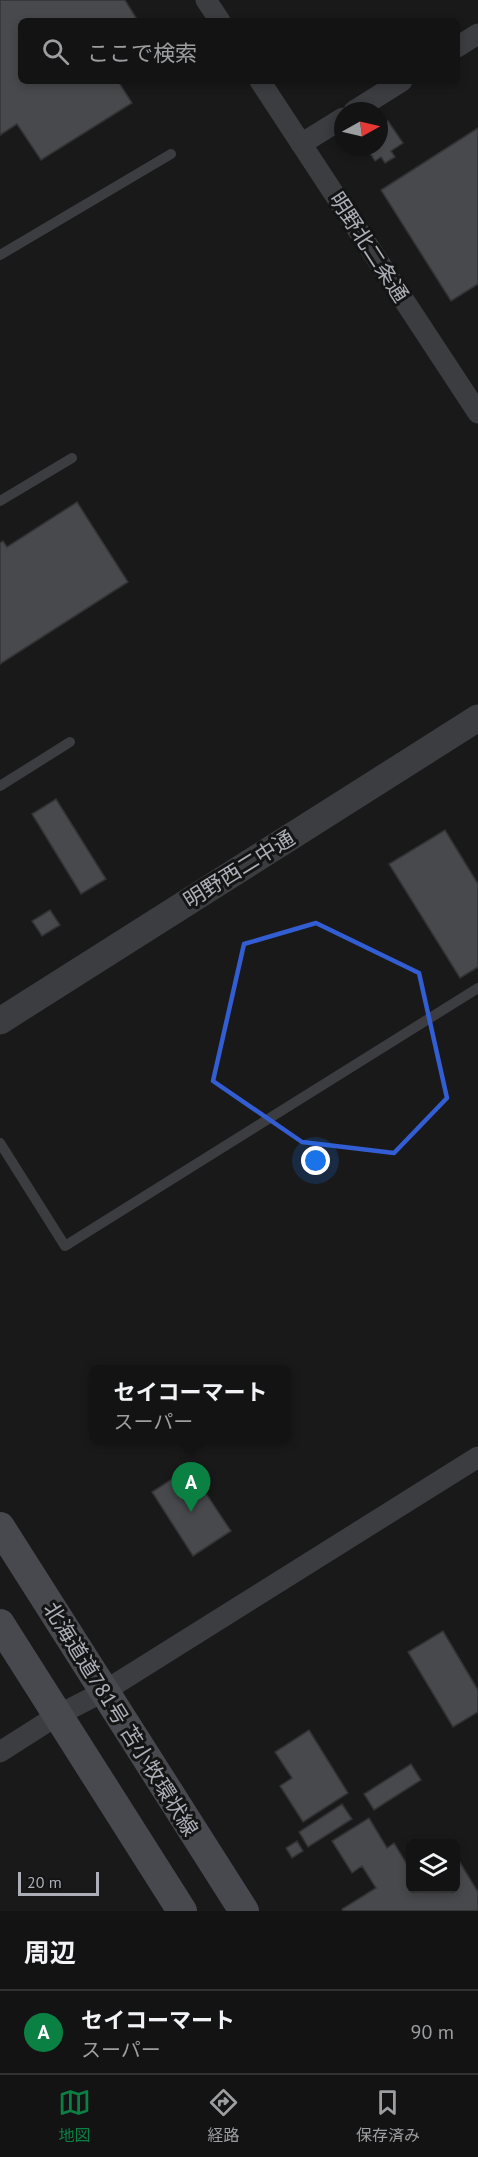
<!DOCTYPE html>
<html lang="ja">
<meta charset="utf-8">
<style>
body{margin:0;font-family:"PT Sans","Noto Sans JP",sans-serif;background:#1c1c1d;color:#f1f3f6}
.controls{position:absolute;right:18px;bottom:18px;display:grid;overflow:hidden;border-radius:9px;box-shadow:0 3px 9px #0003}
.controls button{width:54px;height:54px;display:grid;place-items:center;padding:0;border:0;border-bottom:2px solid #323234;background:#131314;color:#f1f3f6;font:30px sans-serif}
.compass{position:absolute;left:334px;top:102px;width:54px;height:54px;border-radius:50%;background:#131314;box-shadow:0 3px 9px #0003;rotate:82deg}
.scale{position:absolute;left:18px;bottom:15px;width:81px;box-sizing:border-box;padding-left:6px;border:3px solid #adafb8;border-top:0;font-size:16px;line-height:21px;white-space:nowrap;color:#adafb8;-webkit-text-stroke:4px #141415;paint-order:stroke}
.you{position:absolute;left:316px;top:1161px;width:21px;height:21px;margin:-15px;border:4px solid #fff;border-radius:50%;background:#1a73e8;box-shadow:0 0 0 9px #1a73e833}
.badge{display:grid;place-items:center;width:39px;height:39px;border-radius:50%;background:#0b8043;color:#fff;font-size:20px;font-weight:700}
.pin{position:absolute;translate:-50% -50px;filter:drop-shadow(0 2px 3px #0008)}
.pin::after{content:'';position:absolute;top:32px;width:21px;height:18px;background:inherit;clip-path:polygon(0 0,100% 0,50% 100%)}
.popup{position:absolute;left:90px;top:1365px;width:201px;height:78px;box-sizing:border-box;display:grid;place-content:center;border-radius:9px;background:#131314;filter:drop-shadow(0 2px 4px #0005);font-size:20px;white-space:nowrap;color:#9d9ea0}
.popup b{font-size:22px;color:#f1f3f6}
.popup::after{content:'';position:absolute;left:50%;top:100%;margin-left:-12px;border:12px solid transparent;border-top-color:#131314}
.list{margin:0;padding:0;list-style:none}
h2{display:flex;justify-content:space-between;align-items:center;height:78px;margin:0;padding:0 24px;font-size:26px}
h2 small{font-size:20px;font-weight:400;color:#9d9ea0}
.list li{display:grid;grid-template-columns:39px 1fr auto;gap:18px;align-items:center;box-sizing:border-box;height:84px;padding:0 24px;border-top:2px solid #323234}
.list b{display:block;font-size:22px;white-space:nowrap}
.list p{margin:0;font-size:20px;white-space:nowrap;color:#9d9ea0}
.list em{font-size:20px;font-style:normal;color:#9d9ea0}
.icon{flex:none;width:33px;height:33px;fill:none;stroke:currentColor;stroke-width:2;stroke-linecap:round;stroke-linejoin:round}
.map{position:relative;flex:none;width:478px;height:1911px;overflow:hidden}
.search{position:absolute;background:#131314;box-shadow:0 3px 9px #0003;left:18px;right:18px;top:18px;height:66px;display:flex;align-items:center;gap:15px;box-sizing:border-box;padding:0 21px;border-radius:9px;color:#9d9ea0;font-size:22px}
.sheet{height:162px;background:#131314}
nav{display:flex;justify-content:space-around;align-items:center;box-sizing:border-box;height:84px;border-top:2px solid #323234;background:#131314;font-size:16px;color:#9d9ea0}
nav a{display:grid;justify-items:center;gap:3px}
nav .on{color:#0b8043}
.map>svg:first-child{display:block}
.building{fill:#48494c;stroke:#333336;stroke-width:1.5}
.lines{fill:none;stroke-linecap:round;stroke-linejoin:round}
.service{stroke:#3c3d41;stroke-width:10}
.minor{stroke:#3c3d41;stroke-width:21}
.tertiary{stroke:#3c3d41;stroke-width:27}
.secondary{stroke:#48494f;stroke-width:30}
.marked{fill:none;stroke:#335dd3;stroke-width:4.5;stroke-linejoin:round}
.labels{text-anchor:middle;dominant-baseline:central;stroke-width:6;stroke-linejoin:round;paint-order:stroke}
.street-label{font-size:21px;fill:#adafb8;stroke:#141415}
</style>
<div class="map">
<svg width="478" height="1911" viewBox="0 0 478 1911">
<rect width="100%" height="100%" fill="#19191a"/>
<path class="building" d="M0,0h125l13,21h-117v60h97l14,22 -91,57 -24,-36 -17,11z
M388,121l15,22 -12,8 4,6 -10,6 -4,-6 -6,4 -9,-14h13v-19z
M478,128v156l-27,17 -70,-111z
M77,502l51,80 -128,82v-121l3,-2 4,6z
M56,799l50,80 -25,15 -49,-80z
M445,830l33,54v83l-18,11 -71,-114z
M50,910l10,15 -18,11 -10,-15z
M189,1468l42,63 -38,25 -41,-64z
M443,1631l35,59v22l-25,15 -45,-75z
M309,1730l39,63 -45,29 -23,-36 12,-8 -17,-26z
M411,1764l10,16 -47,30 -10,-16z
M342,1804l10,15 -44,28 -9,-15z
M369,1818l18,30 7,-5 16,26v19h46v-32l22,36v19h-135l-1,-2 34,-21 -14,-22 -10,7 -20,-32z
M297,1841l6,10 -11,7 -6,-10z"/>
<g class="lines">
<path class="service" d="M0,255l171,-101
M0,501l72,-43
M0,786l70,-44
M0,1143l65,103 413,-258"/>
<path class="minor" d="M206,0l14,21
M457,47l21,-13
M260,81l218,332
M354,111l48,-30
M301,144l42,-26
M0,1752l58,-37 45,-23 375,-235"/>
<path class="tertiary" d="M0,1021l478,-303"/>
<path class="secondary" d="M0,1527l244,384
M0,1624l182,287"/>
</g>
<path class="marked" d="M316,923l103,50 28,125 -53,55 -92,-11 -89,-61 31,-137z"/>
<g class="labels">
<g class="street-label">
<text transform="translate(369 247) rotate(57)">明野北二条通</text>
<text transform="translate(239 869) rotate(-32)">明野西二中通</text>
<text transform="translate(121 1719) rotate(58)">北海道道781号 苫小牧環状線</text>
</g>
</g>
</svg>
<div class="controls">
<button><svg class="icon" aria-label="layers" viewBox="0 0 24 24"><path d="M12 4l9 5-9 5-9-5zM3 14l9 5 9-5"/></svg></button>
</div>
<svg class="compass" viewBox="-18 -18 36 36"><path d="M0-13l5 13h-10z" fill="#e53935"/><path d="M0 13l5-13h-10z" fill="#9d9ea0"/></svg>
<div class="scale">20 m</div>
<div class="you"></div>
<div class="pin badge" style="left:191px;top:1512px">A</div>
<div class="popup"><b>セイコーマート</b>スーパー</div>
<div class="search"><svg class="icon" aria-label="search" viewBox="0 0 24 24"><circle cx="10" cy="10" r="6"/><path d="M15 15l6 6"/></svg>ここで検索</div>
</div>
<section class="sheet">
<h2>周辺<small></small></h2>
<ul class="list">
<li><span class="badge">A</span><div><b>セイコーマート</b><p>スーパー</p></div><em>90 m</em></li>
</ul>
</section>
<nav>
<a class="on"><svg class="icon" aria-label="map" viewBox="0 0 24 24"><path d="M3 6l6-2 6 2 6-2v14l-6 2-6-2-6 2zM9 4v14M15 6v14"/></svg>地図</a>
<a><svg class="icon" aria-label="directions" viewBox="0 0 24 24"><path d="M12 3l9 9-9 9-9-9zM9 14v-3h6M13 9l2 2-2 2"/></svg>経路</a>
<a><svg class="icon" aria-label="saved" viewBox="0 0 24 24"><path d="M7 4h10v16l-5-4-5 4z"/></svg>保存済み</a>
</nav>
